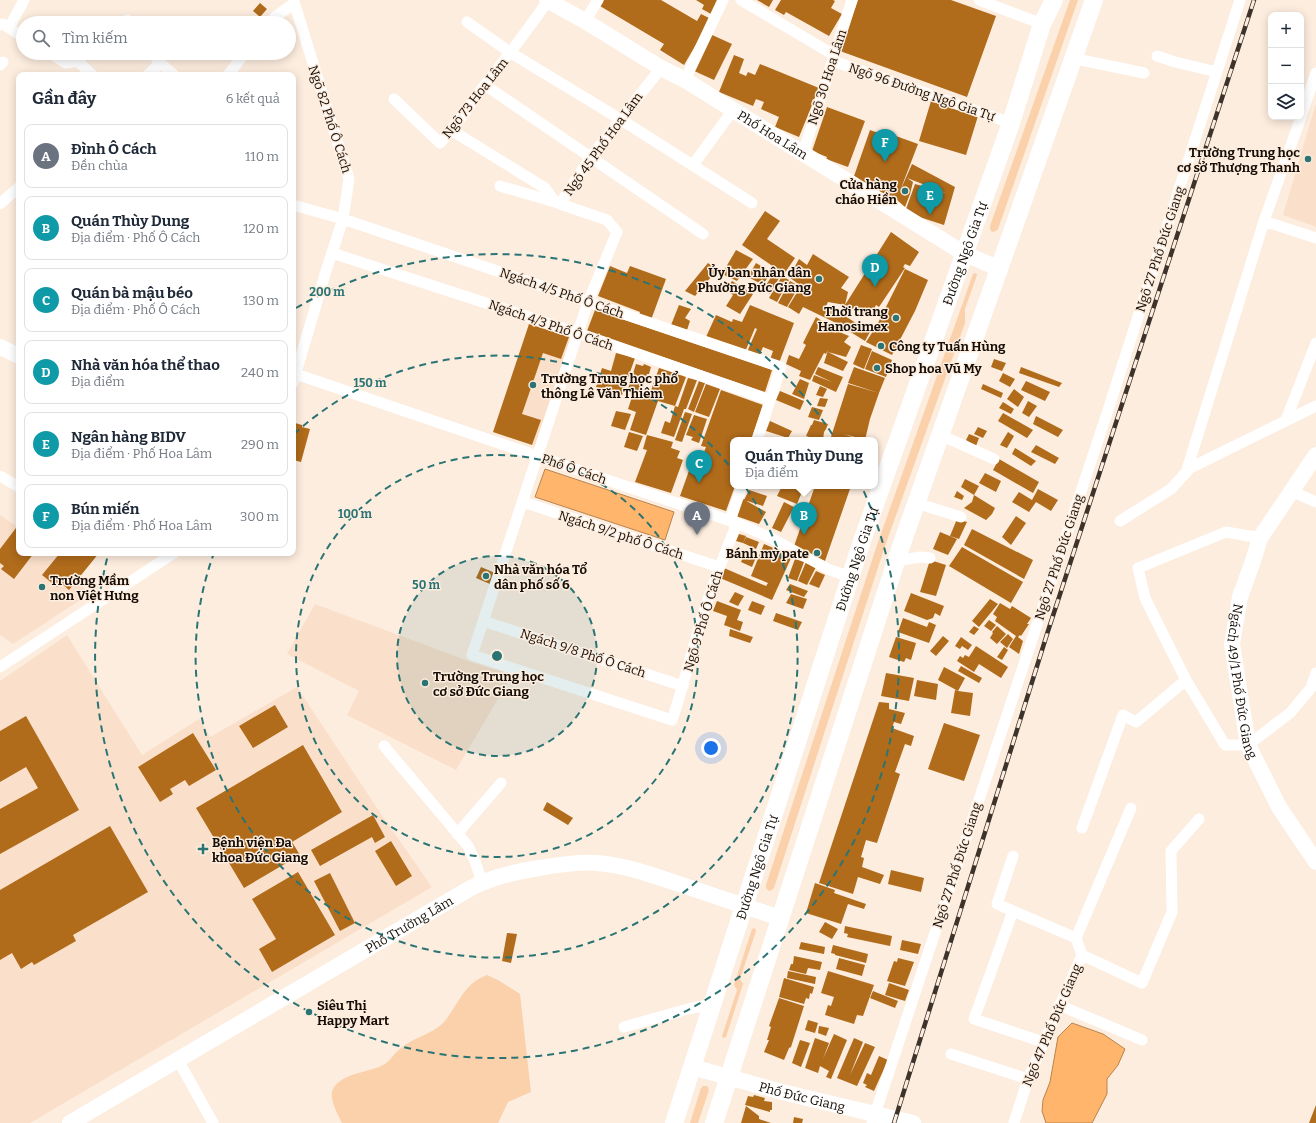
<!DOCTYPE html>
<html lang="vi">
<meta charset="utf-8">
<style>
body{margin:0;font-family:Bitter,serif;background:#f2f2f3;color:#1f2937}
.controls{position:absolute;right:12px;top:12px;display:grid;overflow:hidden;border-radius:8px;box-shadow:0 2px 10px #0003}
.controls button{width:36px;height:36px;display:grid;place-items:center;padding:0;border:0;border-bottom:1px solid #e0e1e3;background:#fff;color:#1f2937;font:20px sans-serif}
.you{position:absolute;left:711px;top:748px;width:14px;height:14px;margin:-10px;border:3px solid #fff;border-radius:50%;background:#1a73e8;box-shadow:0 0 0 6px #1a73e833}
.badge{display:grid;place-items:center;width:26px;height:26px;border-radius:50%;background:#2a7474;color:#fff;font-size:13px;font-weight:700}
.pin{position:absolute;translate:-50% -33px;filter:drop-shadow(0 1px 2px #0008)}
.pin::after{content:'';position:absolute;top:21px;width:14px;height:12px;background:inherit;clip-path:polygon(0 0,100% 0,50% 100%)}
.popup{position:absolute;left:730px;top:437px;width:148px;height:52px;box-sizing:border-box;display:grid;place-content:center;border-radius:8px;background:#fff;filter:drop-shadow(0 1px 3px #0005);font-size:13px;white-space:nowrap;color:#747a83}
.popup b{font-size:15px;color:#1f2937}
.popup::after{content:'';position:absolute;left:50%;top:100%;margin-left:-8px;border:8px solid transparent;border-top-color:#fff}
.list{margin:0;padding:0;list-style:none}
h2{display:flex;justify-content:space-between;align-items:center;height:52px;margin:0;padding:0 16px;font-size:17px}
h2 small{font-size:13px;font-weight:400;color:#747a83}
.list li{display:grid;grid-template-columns:26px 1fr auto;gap:12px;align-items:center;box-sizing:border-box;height:64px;margin:0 8px 8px;padding:0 8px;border:1px solid #e0e1e3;border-radius:8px}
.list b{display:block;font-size:15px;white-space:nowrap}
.list p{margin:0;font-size:13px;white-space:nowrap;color:#747a83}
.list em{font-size:13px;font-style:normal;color:#747a83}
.icon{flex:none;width:22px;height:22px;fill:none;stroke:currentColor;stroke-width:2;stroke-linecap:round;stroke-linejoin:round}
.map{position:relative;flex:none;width:1316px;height:1123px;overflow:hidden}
.search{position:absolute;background:#fff;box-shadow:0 2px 10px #0003;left:16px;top:16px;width:280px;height:44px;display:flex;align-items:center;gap:10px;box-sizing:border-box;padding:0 14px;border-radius:22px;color:#747a83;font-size:15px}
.panel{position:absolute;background:#fff;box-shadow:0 2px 10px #0003;left:16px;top:72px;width:280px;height:484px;border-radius:8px}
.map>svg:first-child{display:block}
.built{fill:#fae0ca}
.green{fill:#fbd1ab}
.water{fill:#ffb56c;stroke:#b9834d}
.building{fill:#b06b1b}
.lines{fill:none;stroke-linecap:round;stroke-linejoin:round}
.street{stroke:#fff;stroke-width:11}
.secondary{stroke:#fff;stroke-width:16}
.primary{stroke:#fff;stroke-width:18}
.rail-casing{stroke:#3d332a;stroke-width:4.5}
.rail{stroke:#fdeddf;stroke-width:3;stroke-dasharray:9;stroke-linecap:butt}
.ring{fill:none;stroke:#2a7474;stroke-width:2;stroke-dasharray:7 5}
.poi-dot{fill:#2a7474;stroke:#fdeddf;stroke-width:1.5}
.labels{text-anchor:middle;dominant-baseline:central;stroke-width:3;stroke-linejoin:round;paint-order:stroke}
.street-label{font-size:13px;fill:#160e06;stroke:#fdeddf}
.poi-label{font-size:13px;font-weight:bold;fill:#160e06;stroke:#fdeddf;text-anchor:start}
.centre{fill:#2a7474;stroke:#fdeddf;stroke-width:2}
.ring-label{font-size:12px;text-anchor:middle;font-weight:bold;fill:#2a7474;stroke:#fdeddf;stroke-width:3;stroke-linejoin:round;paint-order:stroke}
</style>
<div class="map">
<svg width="1316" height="1123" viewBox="0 0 1316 1123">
<rect width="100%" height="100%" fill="#fdeddf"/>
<path class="built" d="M1316,103v124l-33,-12z
M529,324l43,14 -36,108 -43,-14z
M0,515l16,11 3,-4v31h80l-20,25 9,17 -75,49 -13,-9z
M315,604l156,58 41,13 -56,95 -109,-55 12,-24 -72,-37z
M67,635l75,120 57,-36 11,18 87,-50 82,124 53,76 -402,236h-30v-442z"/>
<path class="green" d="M1070,0h8l-80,229 -2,2 -4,1 -2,-3v-3z
M976,273l1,2 -12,34v14l-80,223 -111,342 -2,2 -3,1 -3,-3v-3l111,-340 96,-271z
M755,928l1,3 -16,48 3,5 -17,53 -3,1 -1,-2 15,-46 -3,-5 18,-56z
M487,975l11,5 22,14 11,98 -23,10 -10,21h-156c-4,-9 -14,-25 -9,-34 9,-17 37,-16 52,-25 6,-4 9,-11 15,-15 13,-12 32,-14 44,-27 15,-18 19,-38 43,-47z
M703,1086h4l2,4 -11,33h-8l11,-35z"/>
<path class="water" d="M545,469l129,43 -9,28 -130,-43z
M1072,1023l31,11 22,15 -7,16 -11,14v15l-15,29h-46l-4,-12 1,-11 7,-18 8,-45z"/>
<path class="building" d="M604,0h57l36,21 4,-7 10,5 -27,46 -24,-15 4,-6 -64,-38z
M696,0h24l-9,14 -9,-5 2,-4z
M757,0h16l-4,7z
M781,0h52l2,1 -4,7 11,6 -13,22 -43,-24 -2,3 -9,-5z
M858,0h93l45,16 -29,81 -127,-46z
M260,3l7,6 -7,8 -7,-6z
M710,34l22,10 -18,36 -22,-10z
M734,55l10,4 -5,14 7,3 2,-4 7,3 5,-11 59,24 -20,49 -24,-10 4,-10 -18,-8 3,-7 -8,-3 -3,7 -34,-14z
M931,101l47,15 -12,39 -47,-14z
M827,107l38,14 -17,46 -22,-8 1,-2 -15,-6z
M870,130l11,4 1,-3 36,13 -18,47 12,-27 43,23 -11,38 -31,-10 -7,-6 9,-25 31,9 -39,-15 6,4 -3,12 -5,13 -9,-8 -17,-8 1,-2 -27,-10z
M765,211l15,10 -13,18 28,19 -11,16 -42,-29z
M891,232l28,20 -9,14 -5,-2 -2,3 2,1 -26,39 -3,-2 -6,12 -25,-12z
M736,250l17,9 -16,22 -15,-7z
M813,254l36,23 -8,11 7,4 -3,13 -17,-3 -2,4 19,10 25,16 -5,9 -29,-18 -33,-16 -4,7 -11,-7 13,-21 -12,-9 10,-18 8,6z
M708,263l9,7 -22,26 -10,-5z
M756,263l15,9 -8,13 -15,-8z
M610,266l17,7 3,-7 36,13 -15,41 -12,-5 1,-3 -42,-16z
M905,269l23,11 -13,31 -23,44 -26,-13 11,-17z
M773,274l6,4 -9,16 -7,-4z
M782,276l7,4 -12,22 -8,-4z
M732,281l21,13 -13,20 -14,-8 7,-11 -7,-5z
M790,281l9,5 -12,21 -9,-4z
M679,305l12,4 -6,9 5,3 -3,9 -16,-5z
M750,305l44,18 -15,40 -9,-3 3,-9 -10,-4 -4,9 -12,-4 10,-23 -2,-1 -10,24 -39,-15 10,-22 16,7 1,-3 9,3z
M595,310l177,60 -7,22 -178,-61z
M816,317l21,14 12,5 -5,6 7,5 -5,10 -18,-5 20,10 -5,9 -19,-8 4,-13 -2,4 -2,-1 -14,27 -11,-4 2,-5 -15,-7 3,-9 10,4 7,-14 -3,-2z
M529,324l40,13 -8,22 -18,-6 -21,61 19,6 -9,25 -39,-13z
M861,345l11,4 -8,20 -11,-5z
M872,351l20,9 -6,17 -21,-8z
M616,353l19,5 -13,37 -26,-8 6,-19 9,3z
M994,359l12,4 -4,8 -11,-4z
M636,364l7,2 1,-2 7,3 -2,7h-2l-7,22 8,3 11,-31 27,9 -11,29 -17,-5 -12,34 -16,-5 6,-18 -8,-3 5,-15 -6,-2z
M818,367l25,10 -7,15 -24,-11 2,-6 18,7 -17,-8z
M854,367l31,11 -6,15 -31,-10z
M1021,367l41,16 -3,4 -40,-14z
M1003,373l12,6 -5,8 -11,-6z
M688,378l9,2 -11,29h-2l-10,28 -13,-4 4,-12 5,2 5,-17 3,1z
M800,379l9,4 -5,16 -12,-5z
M699,381l6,2 -11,29 -6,-3z
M1026,381l24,11 -5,9 -24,-11z
M706,384l14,5 -11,28 -14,-5z
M848,384l31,9 -9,26 -5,21 -21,-6 16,6h-30z
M983,384l20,9 -2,5 -20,-9z
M820,386l7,3 -4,8 -7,-2z
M1014,389l10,8 -6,10 -11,-8z
M721,390l42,15 -12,35h-18v46h2l-9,25 -46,-15 11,-31 7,2 8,-20 -5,-1z
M780,391l24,10 -4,9 -24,-10z
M820,398l8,1 -3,8 -8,-1z
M1028,401l9,5 -8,11 -7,-4z
M1003,402l11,7 -3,5 -12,-6z
M812,407l11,3 -4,10 -11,-3z
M616,411l15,3 -6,16 -14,-4z
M685,412l7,2 -10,28 -7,-2z
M1003,413l30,17 -6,8 -29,-17z
M694,415l13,4 -8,24 -8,-3 2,-3 -7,-2z
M1036,416l27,14 -5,7 -25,-13z
M814,420l14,4 -2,5 -2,3 -1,8h-5l-12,-4 5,-11h1z
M770,421l22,10 -4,7 -22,-7z
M295,423l7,2v2l8,2 -9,33 -8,-2v-36l2,1z
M978,427l9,4 -4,7 -9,-4z
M629,432l14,4 -6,15 -13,-4z
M1008,432l6,4 -7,12 -7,-3z
M969,434l10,4 -3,8 -10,-6z
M647,435l26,7 -2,6 9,3 -3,7 6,2 -12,33 -36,-11 12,-32 -4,-1z
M1036,445l23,13 -4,6 -24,-12z
M1015,448l21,13 -5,5 -19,-12z
M999,459l40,23 -6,11 -40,-23z
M985,473l16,8 -5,11 -17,-9z
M965,479l14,7 -5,9 -13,-8z
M782,486h7l13,6 -5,12 -20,-8z
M815,486h36l-26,75 -32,-12z
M1038,489l20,11 -7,11 -15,-9 -7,10 -17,-10 7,-10 13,8z
M749,490l18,6 -4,10 -19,-6z
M957,491l7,5 -2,4 -8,-3z
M974,495l21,13 -3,6 -6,6 -22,-12 8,-6z
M743,499l23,13 -7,12 -23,-8z
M784,502l10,5 -13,25 -9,-4z
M1016,516l10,7 -15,22 -9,-8z
M957,519l10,3 -8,17 -9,-3z
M19,524v29h15l-20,26 -13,-10 3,-3 -4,-3v-14z
M972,529l61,31 -9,19 -60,-34z
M940,532l17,7 -9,16 -15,-6z
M739,534l7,2 -3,7 -7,-2z
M746,537l13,5 -3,7 -13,-6z
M764,544l28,12 -20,44 -52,-22 4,-10 42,18 2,-3 -17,-7z
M962,547l61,35 -12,21 -62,-37z
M746,550l11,5 -5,12 -11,-5z
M60,553h39l-30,37 -8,-7 -4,4 -15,-12z
M795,559l9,3 -7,19 -9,-3z
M930,560l16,5 -10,31 -16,-4z
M806,562l10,5 -9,18 -9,-4z
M481,567l14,6 -5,11 -14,-6z
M816,571l9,4 -6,13 -10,-4z
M790,584l18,7 -4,6 -18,-7z
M735,592l9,4 -6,10 -9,-4z
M911,593l33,13 -4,10 -5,-3 -2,5 -6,2 -23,-9z
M791,594l16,5 -4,10 -17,-6z
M990,599l8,5 -19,23 -7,-6z
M717,601l24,9 -4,10 6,2 -3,9 -16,-6 3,-9 -14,-5z
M752,601l13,5 -4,9 -13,-5z
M1000,603l10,6 2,-3 19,12 -4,6h2l-8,12 -1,-1 -2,2 5,4 -4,13 -10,-7 7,-11 -21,-15 2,-4 -4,-3z
M776,613l26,9 -4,8 -25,-9z
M903,618l24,9 2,-5 7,3 -7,18 -31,-11z
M989,620l7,5 -5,6 -7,-5z
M974,626l5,3 -5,6 -5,-3z
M997,626l9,8 -9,10 -7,-6 3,-5 -1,-1z
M730,629l23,8 -3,6 -21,-7z
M1008,634l5,5 -6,9 -7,-6z
M943,636l6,5 -13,15 -6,-5z
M896,637l20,6 -5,17 -5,-2 -2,4 -15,-5z
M961,637l11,8 -4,5 -6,-4 -2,3 -5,-3z
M976,646l32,21 -7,11 -22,-14 -5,8 -17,-11 3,-5 3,2 2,-3 4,2z
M1004,647l4,3 -6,10 -5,-3z
M961,666l21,12 -3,5 -21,-12z
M944,667l21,11 -7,13 15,2 -3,23 -19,-3 4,-23 3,1 -20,-11z
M886,673l28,5 -5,23 -28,-5z
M917,680l21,4 -2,16 -22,-4z
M879,702l10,1v6l16,4 -4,11 -7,-2 -2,6 22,8 -3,10 -6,-2 -10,28 5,2 -23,69 -11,-3 -5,17 3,1 -2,9 22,8 -4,9 -22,-7 -5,17 -34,-11z
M275,705l13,22 -35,21 -14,-22z
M26,716l53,94 -79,44v-45l38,-21 -12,-21 -26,15v-51z
M944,723l36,12 -16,46 -36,-12z
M193,733l23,37 -27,16 -4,-6 -15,9 3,5 -13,8 -22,-35z
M303,745l39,67 -50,30 8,13 -56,33 -48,-80z
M547,802l26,16 -5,7 -25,-15z
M373,815l12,22 -10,6 -3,-6 -52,29 -9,-16z
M110,826l38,66 -75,43 3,6 -42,24 -2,-3 -11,7 -9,-16 -12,7v-70z
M391,841l21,35 -16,10 -21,-35z
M891,870l33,8 -3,14 -33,-8z
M298,872l37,63 -63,37 -13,-23 17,-10 -24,-40z
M330,873l25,50 -15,8 -26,-50z
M815,883l20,7 -1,3 32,11 -2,5 -16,-5 -7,20 -35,-11z
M825,922l13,7 -6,10 -13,-7z
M845,926l47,10 -2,10 -43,-9 1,-3 -4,-1z
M507,933l10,1 -6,29 -9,-2z
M902,940l19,4 -3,10 -18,-4z
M801,942l24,5 -1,7 -25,-5z
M833,945l35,9 -2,9 -31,-8v-1l-4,-1z
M794,956l28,6 -2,8 -12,-2 -2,6 -17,-4 2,-6h2z
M839,958l26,7 -3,11 -26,-7z
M898,958l16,4 -9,24 -18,-5 7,-20 3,1z
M788,971l28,6 -1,7 -28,-6z
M828,971l46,14 -11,31 -6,-1 -3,9 -29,-9 3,-10 3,1 3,-9 -13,-4z
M784,978l30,9 -2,7 -2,-1 -1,6 -3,-1 -2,6 -25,-7z
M889,983l20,7 -4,11 -20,-6z
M873,991l25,10 -3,7 -25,-10z
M779,998l25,8 -13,41 -2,1 -5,12 -20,-8 5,-12h-2l4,-13 -2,-1z
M808,1020l10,3 -3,10 -10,-3z
M819,1026l10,2 -3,8 -8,-3z
M834,1034l13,6 -16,39 -5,-2 3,-6 -9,-5 -2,7 -13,-5 10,-30 14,5 -6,16z
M854,1038l9,4 -13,33 15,-32 10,4 -18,39 -20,-8z
M800,1040l10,3 -9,24 -9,-4z
M879,1056l9,4 -14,31 -9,-4 2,-2 -4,-2 4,-10 4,2z
M754,1095l11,3 -1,3 8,1v8h-2v2l-25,-7 3,-9 5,1z
M1316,1105v18h-7z
M746,1106l13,10v3l12,4h-30z
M794,1117l9,2 -1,4h-9z"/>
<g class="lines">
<path class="street" d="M741,0l93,55
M979,0l63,24
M127,20l2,3
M585,21l13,-21
M467,22l44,31 109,66 132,84
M269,23l6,-6 18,-13 1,-4
M0,25l3,-1 20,13
M9,28l15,-28
M50,53l16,10 12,-2 14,14
M152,53l8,10 14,12
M1157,56l18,6 42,10
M1073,59l8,1 63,13
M833,61l178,62
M0,65l3,-3
M661,68l-71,90 -30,46 47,16 10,12 -29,70 -116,353 200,65c12,-35 20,-71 31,-106 10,-31 22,-61 34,-91
M148,75l12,-12
M228,75l17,-22
M685,80l38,-80
M485,85l218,149
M394,99l46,44c17,-18 30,-39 45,-58 22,-28 43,-56 63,-84
M1301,116l15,-43
M451,130l94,58 10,14 5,2
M803,153l49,-153
M693,165l40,-55
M500,186l55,16
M0,204l19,-17
M293,205l50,14 438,148 -24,73
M1264,221l52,17
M332,253l246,80 192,67
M293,373l335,114 109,36 34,15 59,32 21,7
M293,383l33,-112 17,-52 6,-40 -55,-177
M1286,420l30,-77
M940,435l54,24
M1186,473l78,-252 37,-104
M0,476l19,11
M1291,491l25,11
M523,502l196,65
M916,503l45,14
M730,521l12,-35
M1120,521l51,-32 19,-21 126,-62
M1260,538l-34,-6 -88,36 7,30 41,82 39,65h23l42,-32 21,-25 5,-15
M896,561l24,-4 10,1
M483,621l200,65
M0,667l174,-114
M384,746l84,100 7,15 7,21
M1082,828l41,-113 13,7 50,-42
M457,834l44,-51
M1013,856l-16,48 79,34 6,17
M1013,911l-39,108 69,23
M1076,938l55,-130
M1059,1005l83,35
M624,1027l64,-18 24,-5
M951,1054l77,25
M178,1060l35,63
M872,1123l237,-716 131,-407
M1014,1123l14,-44 54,-124 60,28 30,-71 -1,-61 28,-32"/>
<g class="secondary">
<path id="s1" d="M547,0l38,21 76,47 24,12 280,174 35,15"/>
<path d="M0,347l19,9"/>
<path id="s2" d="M1316,455l-56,83 -7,23 -13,36 -8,47 16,101 31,62 37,55"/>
<path id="s3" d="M692,1067l90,25 131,31"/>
<path id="s4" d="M70,1123l399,-234c20,-11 41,-16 64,-20 18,-3 45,-8 63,-6 30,2 58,13 86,22 32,11 65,22 98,33"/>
</g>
<g class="primary">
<path id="s5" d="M674,1123l188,-582 149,-418 31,-99 12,-24"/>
<path d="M714,1123l186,-574 194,-549"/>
</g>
<g class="rail-casing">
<path id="rail" d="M894,1123l154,-492 206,-631"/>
</g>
<use href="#rail" class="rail"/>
</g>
<circle cx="497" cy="656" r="100" fill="#2a7474" fill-opacity=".12"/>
<g class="ring">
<circle cx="497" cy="656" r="100"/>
<circle cx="497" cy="656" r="201"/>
<path d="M294 434A301 301 0 1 1 214 553"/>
<path d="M296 308A402 402 0 1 1 108 555"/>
</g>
<g class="poi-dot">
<circle cx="1308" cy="159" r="4"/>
<circle cx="905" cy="191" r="4"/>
<circle cx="819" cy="279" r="4"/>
<circle cx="896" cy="318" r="4"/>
<circle cx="881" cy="346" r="4"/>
<circle cx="877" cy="368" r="4"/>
<circle cx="533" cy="385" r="4"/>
<circle cx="817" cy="553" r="4"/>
<circle cx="486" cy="576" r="4"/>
<circle cx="42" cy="587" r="4"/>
<circle cx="425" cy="683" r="4"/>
<path d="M201 843h4v4h4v4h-4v4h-4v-4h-4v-4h4z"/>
<circle cx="309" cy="1012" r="4"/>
</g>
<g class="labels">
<g class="street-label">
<text transform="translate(827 77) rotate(-72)">Ngõ 30 Hoa Lâm</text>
<text transform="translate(922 92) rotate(19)">Ngõ 96 Đường Ngô Gia Tự</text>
<text transform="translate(475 98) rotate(-52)">Ngõ 73 Hoa Lâm</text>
<text transform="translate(330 119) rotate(72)">Ngõ 82 Phố Ô Cách</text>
<text stroke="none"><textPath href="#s1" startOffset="263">Phố Hoa Lâm</textPath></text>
<text transform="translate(603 144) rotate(-54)">Ngõ 45 Phố Hoa Lâm</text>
<text transform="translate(1160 249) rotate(-72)">Ngõ 27 Phố Đức Giang</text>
<text stroke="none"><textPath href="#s5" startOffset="917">Đường Ngô Gia Tự</textPath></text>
<text transform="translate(562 293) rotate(19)">Ngách 4/5 Phố Ô Cách</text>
<text transform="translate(551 325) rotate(19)">Ngách 4/3 Phố Ô Cách</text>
<text transform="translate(574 469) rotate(19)">Phố Ô Cách</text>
<text transform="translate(621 535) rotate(18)">Ngách 9/2 phố Ô Cách</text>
<text transform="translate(1059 557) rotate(-72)">Ngõ 27 Phố Đức Giang</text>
<text stroke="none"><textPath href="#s5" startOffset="593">Đường Ngô Gia Tự</textPath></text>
<text transform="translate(703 621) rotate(-73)">Ngõ 9 Phố Ô Cách</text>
<text transform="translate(583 653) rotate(18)">Ngách 9/8 Phố Ô Cách</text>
<text stroke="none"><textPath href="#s2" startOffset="248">Ngách 49/1 Phố Đức Giang</textPath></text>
<text transform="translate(957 865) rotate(-72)">Ngõ 27 Phố Đức Giang</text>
<text stroke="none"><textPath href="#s5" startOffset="269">Đường Ngô Gia Tự</textPath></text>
<text stroke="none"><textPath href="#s4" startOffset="393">Phố Trường Lâm</textPath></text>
<text transform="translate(1052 1025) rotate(-67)">Ngõ 47 Phố Đức Giang</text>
<text stroke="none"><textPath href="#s3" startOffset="114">Phố Đức Giang</textPath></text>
</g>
<g class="poi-label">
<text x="1300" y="152" text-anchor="end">Trường Trung học<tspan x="1300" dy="15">cơ sở Thượng Thanh</tspan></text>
<text x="897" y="184" text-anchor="end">Cửa hàng<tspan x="897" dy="15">cháo Hiền</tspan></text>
<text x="811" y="272" text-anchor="end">Ủy ban nhân dân<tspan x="811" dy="15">Phường Đức Giang</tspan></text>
<text x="888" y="311" text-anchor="end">Thời trang<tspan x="888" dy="15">Hanosimex</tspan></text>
<text x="889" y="346">Công ty Tuấn Hùng</text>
<text x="885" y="368">Shop hoa Vũ My</text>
<text x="541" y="378">Trường Trung học phổ<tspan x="541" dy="15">thông Lê Văn Thiêm</tspan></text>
<text x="809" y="553" text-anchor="end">Bánh mỳ pate</text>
<text x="494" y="569">Nhà văn hóa Tổ<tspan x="494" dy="15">dân phố số 6</tspan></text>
<text x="50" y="580">Trường Mầm<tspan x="50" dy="15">non Việt Hưng</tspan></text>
<text x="433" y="676">Trường Trung học<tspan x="433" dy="15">cơ sở Đức Giang</tspan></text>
<text x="212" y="842">Bệnh viện Đa<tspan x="212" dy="15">khoa Đức Giang</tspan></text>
<text x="317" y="1005">Siêu Thị<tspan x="317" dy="15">Happy Mart</tspan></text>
</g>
</g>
<circle cx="497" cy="656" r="6" class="centre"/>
<g class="ring-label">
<text x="327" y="296">200 m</text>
<text x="370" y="387">150 m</text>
<text x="355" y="518">100 m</text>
<text x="426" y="589">50 m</text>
</g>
</svg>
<div class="controls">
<button>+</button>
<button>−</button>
<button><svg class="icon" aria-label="layers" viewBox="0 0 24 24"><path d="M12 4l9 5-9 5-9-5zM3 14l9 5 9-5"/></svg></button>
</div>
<div class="you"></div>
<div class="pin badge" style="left:697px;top:535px;background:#6b7280">A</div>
<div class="pin badge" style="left:804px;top:535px;background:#0f9aa8">B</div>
<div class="popup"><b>Quán Thùy Dung</b>Địa điểm</div>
<div class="pin badge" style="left:699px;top:483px;background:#0f9aa8">C</div>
<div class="pin badge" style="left:875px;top:287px;background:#0f9aa8">D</div>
<div class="pin badge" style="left:930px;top:215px;background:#0f9aa8">E</div>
<div class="pin badge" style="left:885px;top:162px;background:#0f9aa8">F</div>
<div class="search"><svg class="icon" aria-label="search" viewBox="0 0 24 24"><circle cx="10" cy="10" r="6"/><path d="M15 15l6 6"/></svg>Tìm kiếm</div>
<section class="panel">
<h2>Gần đây<small>6 kết quả</small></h2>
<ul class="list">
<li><span class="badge" style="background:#6b7280">A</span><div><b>Đình Ô Cách</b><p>Đền chùa</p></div><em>110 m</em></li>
<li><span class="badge" style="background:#0f9aa8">B</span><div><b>Quán Thùy Dung</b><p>Địa điểm · Phố Ô Cách</p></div><em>120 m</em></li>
<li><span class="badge" style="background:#0f9aa8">C</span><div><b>Quán bà mậu béo</b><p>Địa điểm · Phố Ô Cách</p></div><em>130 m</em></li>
<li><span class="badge" style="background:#0f9aa8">D</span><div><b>Nhà văn hóa thể thao</b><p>Địa điểm</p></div><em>240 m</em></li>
<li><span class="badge" style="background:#0f9aa8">E</span><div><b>Ngân hàng BIDV</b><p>Địa điểm · Phố Hoa Lâm</p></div><em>290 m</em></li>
<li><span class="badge" style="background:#0f9aa8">F</span><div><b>Bún miến</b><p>Địa điểm · Phố Hoa Lâm</p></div><em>300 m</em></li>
</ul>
</section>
</div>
